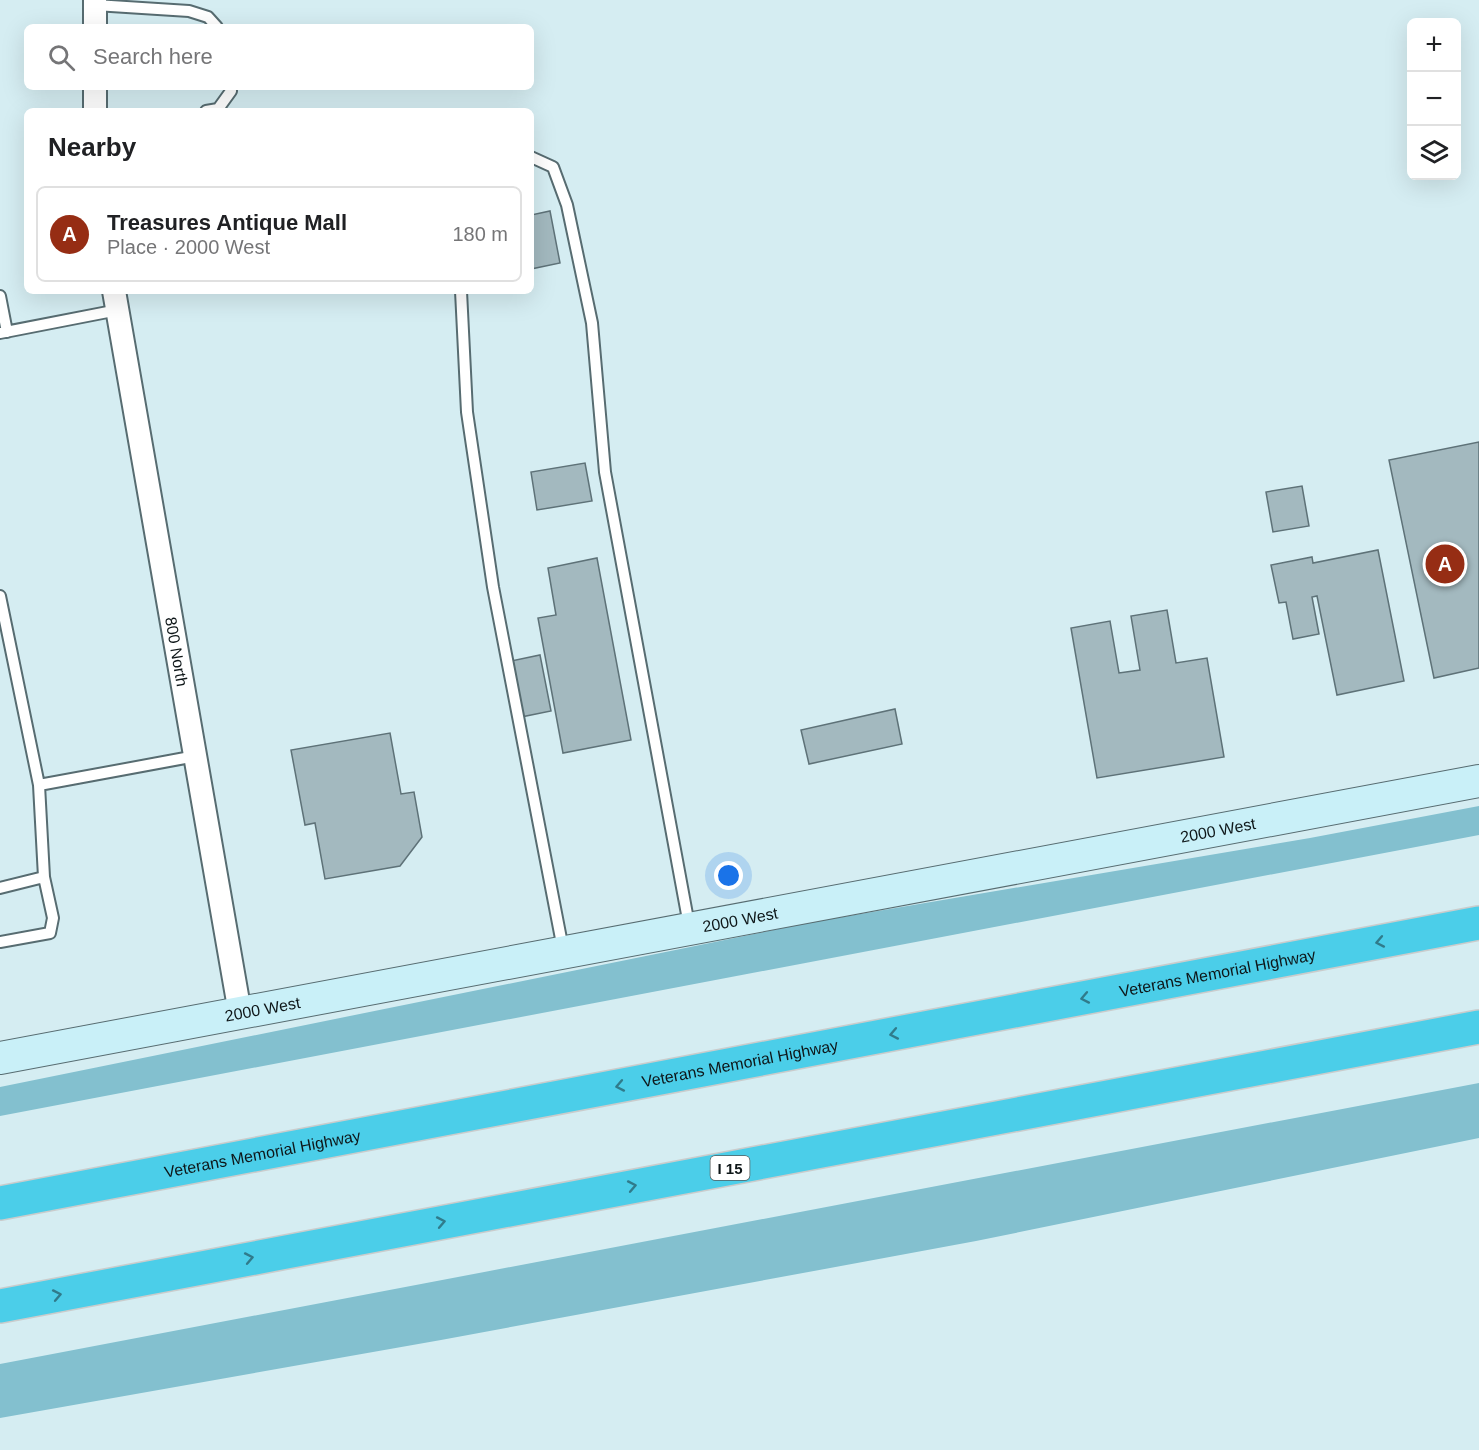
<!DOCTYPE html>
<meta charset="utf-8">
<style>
body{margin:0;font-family:Helvetica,sans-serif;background:#f6f6f6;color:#202124}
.controls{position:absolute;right:18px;top:18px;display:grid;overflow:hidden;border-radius:9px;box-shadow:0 6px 24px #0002}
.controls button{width:54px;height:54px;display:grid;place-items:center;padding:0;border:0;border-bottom:2px solid #e0e0e0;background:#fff;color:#202124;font:30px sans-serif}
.you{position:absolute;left:729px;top:876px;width:21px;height:21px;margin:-15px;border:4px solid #fff;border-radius:50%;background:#1a73e8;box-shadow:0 0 0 9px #1a73e833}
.badge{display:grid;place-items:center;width:39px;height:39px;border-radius:50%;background:#962d14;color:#fff;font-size:20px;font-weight:700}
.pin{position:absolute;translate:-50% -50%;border:3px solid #fff;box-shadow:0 2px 6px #0006}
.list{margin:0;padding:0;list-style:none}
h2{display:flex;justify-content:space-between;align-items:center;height:78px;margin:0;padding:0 24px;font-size:26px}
h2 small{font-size:20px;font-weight:400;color:#757577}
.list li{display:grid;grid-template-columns:39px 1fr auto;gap:18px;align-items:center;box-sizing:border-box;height:96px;margin:0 12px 12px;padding:0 12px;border:2px solid #e0e0e0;border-radius:9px}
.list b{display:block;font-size:22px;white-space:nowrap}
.list p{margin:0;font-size:20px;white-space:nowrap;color:#757577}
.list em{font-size:20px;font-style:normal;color:#757577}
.icon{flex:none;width:33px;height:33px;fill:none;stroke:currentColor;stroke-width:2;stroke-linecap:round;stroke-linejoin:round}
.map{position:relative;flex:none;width:1479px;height:1450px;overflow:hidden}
.search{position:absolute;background:#fff;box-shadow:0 6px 24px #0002;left:24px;top:24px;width:510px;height:66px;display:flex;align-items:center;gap:15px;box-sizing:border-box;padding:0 21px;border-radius:9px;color:#757577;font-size:22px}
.panel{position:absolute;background:#fff;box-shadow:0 6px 24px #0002;left:24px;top:108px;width:510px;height:186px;border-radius:9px}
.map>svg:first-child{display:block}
.green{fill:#83c0cf}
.building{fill:#a3b9bf;stroke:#5e7278;stroke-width:1.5}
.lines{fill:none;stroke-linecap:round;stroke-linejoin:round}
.lane-casing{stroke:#576c71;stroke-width:14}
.street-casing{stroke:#576c71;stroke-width:26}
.secondary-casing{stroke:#576c71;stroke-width:34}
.highway-casing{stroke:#cacccc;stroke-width:36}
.lane{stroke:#fff;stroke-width:10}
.street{stroke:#fff;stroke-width:22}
.secondary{stroke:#c9f0f8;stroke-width:32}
.highway{stroke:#4bcee9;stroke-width:33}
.oneway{stroke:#307b8b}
.labels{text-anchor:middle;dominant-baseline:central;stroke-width:5;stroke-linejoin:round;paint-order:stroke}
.shield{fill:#fff;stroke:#565c5d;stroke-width:1.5}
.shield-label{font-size:15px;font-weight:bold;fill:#0e1618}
.street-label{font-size:16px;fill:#0e1618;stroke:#fff}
</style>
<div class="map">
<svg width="1479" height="1450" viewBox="0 0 1479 1450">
<rect width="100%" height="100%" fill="#d5edf2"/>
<path class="green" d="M1479,806v29l-1479,281v-29l813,-165 497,-84z
M1479,1083v55l-503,103 -535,99 -441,78v-54z"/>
<path class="building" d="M550,211l10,52 -29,6v-54z
M1479,442v226l-45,10 -45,-218z
M585,463l7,38 -55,9 -6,-38z
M1302,486l7,40 -36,6 -7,-40z
M1378,550l26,131 -67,14 -20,-99 -5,1 7,37 -26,5 -7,-37 -7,1 -8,-38 41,-8 1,6z
M597,558l34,182 -68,13 -25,-135 18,-3 -8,-47z
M1167,610l9,53 31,-5 17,99 -127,21 -26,-150 39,-7 9,52 21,-3 -9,-54z
M540,655l11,56 -30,6 -10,-56z
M895,709l7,35 -93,20 -8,-34z
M390,733l11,61 13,-2 8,45 -22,29 -75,13 -10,-56 -10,2 -14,-75z"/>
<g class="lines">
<g class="lane-casing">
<path id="lane" d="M95,5l94,6 19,6 9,10
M206,111l12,-2 13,-18 -1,-4
M531,157l22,10 14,38 25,118 13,149 84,453
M461,291l6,121 26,175 70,362
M0,296l7,36
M0,333l118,-23
M0,596l39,189 157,-29
M0,888l44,-11 -5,-92
M0,942l50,-9 3,-15 -9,-41"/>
</g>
<g class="street-casing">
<g id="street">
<path d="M95,27v-27"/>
<path d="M95,111v-24"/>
<path id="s1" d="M114,291l126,722"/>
</g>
</g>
<g class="secondary-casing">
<g id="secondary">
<path id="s2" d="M0,1058l1479,-277"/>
</g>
</g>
<g class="highway-casing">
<g id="highway">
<path id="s3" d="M0,1203l1479,-280"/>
<path d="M0,1306l1479,-279"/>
</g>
</g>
<use href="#lane" class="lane"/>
<use href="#street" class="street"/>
<use href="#secondary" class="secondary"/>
<use href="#highway" class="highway"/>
</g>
<defs><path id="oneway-chevron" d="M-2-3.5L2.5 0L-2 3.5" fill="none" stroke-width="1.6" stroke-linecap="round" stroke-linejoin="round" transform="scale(1.5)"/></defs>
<g class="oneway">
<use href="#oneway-chevron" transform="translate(1380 942) rotate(169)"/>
<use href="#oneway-chevron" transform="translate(1085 998) rotate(169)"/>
<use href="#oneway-chevron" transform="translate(894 1034) rotate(169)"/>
<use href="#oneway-chevron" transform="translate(620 1086) rotate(169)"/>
<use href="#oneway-chevron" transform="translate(632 1186) rotate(-11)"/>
<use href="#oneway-chevron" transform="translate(441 1222) rotate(-11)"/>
<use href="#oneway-chevron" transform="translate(249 1258) rotate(-11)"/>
<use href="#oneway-chevron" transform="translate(57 1295) rotate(-11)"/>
</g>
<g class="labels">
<rect class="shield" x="710.5" y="1156" width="39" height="24" rx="4.5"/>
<g class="shield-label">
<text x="730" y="1168">I 15</text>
</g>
<g class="street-label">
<text stroke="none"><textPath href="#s1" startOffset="366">800 North</textPath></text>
<text stroke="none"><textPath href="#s2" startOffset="1239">2000 West</textPath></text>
<text stroke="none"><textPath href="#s2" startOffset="753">2000 West</textPath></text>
<text stroke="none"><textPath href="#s3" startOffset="1239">Veterans Memorial Highway</textPath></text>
<text stroke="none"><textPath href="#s2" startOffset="267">2000 West</textPath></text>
<text stroke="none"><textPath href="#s3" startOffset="753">Veterans Memorial Highway</textPath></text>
<text stroke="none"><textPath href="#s3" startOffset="267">Veterans Memorial Highway</textPath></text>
</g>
</g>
</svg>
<div class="controls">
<button>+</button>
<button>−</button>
<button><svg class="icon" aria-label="layers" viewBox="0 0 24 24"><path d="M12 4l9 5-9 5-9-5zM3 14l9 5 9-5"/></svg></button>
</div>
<div class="you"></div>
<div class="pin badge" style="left:1445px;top:564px">A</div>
<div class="search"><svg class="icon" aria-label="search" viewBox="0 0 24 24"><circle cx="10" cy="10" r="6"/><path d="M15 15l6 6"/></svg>Search here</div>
<section class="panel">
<h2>Nearby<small></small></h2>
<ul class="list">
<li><span class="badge">A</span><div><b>Treasures Antique Mall</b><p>Place · 2000 West</p></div><em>180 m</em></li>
</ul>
</section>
</div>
